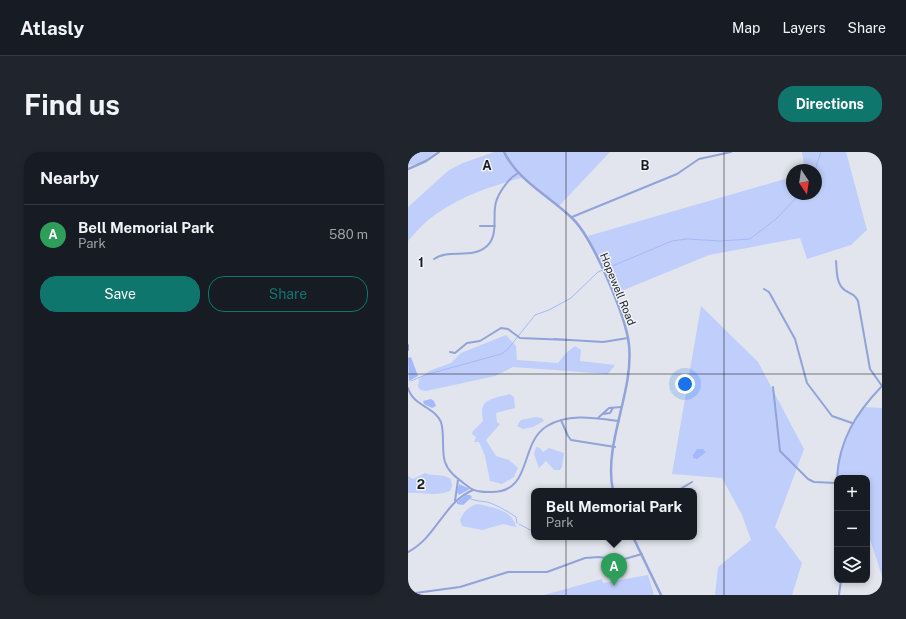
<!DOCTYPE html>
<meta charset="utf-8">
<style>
body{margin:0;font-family:"Public Sans",sans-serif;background:#20242c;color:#f1f3f6}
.controls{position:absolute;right:12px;bottom:12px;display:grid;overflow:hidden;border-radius:8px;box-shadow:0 2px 6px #0003}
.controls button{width:36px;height:36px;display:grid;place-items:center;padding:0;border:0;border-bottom:1px solid #363941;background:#171b24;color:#f1f3f6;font:20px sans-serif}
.compass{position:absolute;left:378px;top:12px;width:36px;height:36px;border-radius:50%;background:#171b24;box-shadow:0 2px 6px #0003;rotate:167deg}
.you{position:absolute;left:277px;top:232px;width:14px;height:14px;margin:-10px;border:3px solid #fff;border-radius:50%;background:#1a73e8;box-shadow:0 0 0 6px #1a73e833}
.badge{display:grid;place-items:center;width:26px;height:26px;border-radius:50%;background:#0f766e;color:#fff;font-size:13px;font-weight:700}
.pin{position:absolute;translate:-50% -33px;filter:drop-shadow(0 1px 2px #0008)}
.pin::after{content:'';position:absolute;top:21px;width:14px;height:12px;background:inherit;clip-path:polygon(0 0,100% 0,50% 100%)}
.popup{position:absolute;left:123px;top:336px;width:166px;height:52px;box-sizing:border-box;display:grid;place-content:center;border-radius:8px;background:#171b24;filter:drop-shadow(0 1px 3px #0005);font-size:13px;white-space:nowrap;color:#9ea1a6}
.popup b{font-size:15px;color:#f1f3f6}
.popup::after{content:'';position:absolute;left:50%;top:100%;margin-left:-8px;border:8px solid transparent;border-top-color:#171b24}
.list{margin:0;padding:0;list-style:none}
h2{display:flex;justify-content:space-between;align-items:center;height:52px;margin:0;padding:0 16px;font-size:17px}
h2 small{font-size:13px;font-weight:400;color:#9ea1a6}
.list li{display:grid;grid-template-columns:26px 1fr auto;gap:12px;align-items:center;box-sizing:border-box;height:60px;padding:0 16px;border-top:1px solid #363941}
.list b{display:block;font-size:15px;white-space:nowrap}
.list p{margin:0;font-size:13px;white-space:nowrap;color:#9ea1a6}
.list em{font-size:13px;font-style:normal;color:#9ea1a6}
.actions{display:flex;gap:8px;padding:12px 16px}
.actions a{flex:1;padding:9px 0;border:1px solid #0f766e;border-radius:16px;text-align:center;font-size:14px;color:#0f766e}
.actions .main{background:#0f766e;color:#fff}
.icon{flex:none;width:22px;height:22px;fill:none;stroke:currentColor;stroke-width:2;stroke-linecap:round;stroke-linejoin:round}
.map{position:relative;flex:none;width:474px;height:443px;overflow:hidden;border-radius:16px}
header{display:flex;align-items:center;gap:24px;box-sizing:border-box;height:56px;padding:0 20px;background:#171b24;border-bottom:1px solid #363941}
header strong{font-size:19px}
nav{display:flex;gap:22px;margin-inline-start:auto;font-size:14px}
.intro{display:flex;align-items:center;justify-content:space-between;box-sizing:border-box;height:96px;padding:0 24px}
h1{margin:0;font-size:28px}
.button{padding:10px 18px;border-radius:16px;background:#0f766e;color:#fff;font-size:14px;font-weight:700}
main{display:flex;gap:24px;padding:0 24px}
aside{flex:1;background:#171b24;border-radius:16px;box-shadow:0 2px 6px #0003}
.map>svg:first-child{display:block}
.green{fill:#bfcefa}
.water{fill:#a4b9fc}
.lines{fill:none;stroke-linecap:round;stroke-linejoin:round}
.stream{stroke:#a4b9fc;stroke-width:1}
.minor{stroke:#91a3d9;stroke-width:2}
.tertiary{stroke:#91a3d9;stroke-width:2.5}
.grid{fill:none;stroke:#1a1b1e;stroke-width:1;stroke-opacity:0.55}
.labels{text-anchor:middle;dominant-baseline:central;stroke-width:3;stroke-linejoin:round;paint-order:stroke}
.street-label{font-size:11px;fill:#1a1b1e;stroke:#eff2fa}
.grid-label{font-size:13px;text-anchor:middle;font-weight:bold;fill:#1a1b1e;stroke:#eff2fa;stroke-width:3;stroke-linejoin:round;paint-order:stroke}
</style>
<header>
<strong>Atlasly</strong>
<nav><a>Map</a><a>Layers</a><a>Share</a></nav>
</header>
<div class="intro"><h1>Find us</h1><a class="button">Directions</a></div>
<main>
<aside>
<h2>Nearby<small></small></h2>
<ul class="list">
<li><span class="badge" style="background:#2e9e5b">A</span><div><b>Bell Memorial Park</b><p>Park</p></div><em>580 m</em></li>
</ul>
<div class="actions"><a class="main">Save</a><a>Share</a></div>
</aside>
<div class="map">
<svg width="474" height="443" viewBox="0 0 474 443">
<rect width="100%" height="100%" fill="#e2e5ed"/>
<path class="green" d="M0,0h27l-12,10 -15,4z
M86,0h116l-52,55 -34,-30c-33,9 -70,21 -97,44 -7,6 -13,13 -19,20v-34l41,-37 14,-7z
M394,0h44l21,78 -16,15 -44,14 -7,-21 -91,17 -95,39 -26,-58 204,-59v17h24v-24h-16l4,-5z
M293,154l57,56 46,87 -29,78 27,36 -10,32h-77l3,-28 33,-27 -9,-25 -20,-37 -50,-4z
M98,183l10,11 1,14 41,3 9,-11 8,-6 6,4 -1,11 35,4 -7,9 -95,-7 -18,9 -69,15 -5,-1 -3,-3 1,-8 10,-8 22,-8 10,-10z
M102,242l4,3 1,11 -19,5 1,9 3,2 -14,16 10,16 13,4 9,8 -4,9 -12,7 -12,-3 -5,-25 -6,-14h-5l2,-5 -4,-3 1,-3 10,-10c0,-3 -1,-6 -1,-9 -1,-14 19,-15 28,-18z
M456,255l18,1v168l-15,-46v-52h-30c-1,-27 12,-49 27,-71z
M127,265l7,1 2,3 -11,6 -10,2 -6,-3 4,-6z
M128,295l4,1 3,4 6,-4 15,5 -2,14 -2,3h-6l-8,-9 -7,7 -5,-14z
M17,321c9,4 17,0 26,6l1,7 -2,5c-17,6 -26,1 -42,2v-17l5,3z
M69,352c15,3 36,6 39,23l-13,-3 -21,6 -20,-4 -2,-6c4,-9 8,-13 17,-16z
M240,423l6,20h-110l58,-16 1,4z"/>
<path class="water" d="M3,205l7,19 -9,5 -1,-23z
M23,247l3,2 2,5 -4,2 -8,-4 -1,-3z
M289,297h6l3,3 -9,7 -4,-1v-3z
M51,332l11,5 -11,6 -2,-3z
M58,343h4l2,2 -9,8 -6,-1v-2z"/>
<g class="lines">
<path class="stream" d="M407,18l6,-18
M3,229l14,-6 76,-21 6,-4 28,-35 14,-5 22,-12 27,-26 74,-31 15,-2 33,2 30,-2 26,-20 24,-25
M60,346c7,3 12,3 19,4 8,2 22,10 29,15l1,6
M111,372l15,8"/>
<path class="minor" d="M164,65l105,-43 22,-15 32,-7
M72,74h15
M26,107c15,-11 38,1 53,-13 12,-11 5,-30 9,-44 3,-10 13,-24 22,-29
M428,109c1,11 0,24 10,30 6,3 9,4 12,10l12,68 12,17
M356,137l5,3 26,47 12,44 25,33 20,7
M146,187l49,3 25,-4
M0,193v5
M42,200l5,1 12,-10 13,-2 21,-13 7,1 12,9 48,2
M365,235l7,64 28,28 6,3 23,1
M0,236c5,18 26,18 33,34 4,13 0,27 4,40 4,12 15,18 25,26 6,4 13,4 20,4 44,1 28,-48 57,-66 22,-13 48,-8 72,-5
M195,262l7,-1 3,-5
M190,266l11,-10 12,-1
M153,268l7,16 3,4 44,7
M429,326c2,-38 19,-65 45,-92
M269,339l15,-9
M47,349l3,-21
M0,400c28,-14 36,-50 65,-62
M0,442l52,-7 48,-15h39l38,-14 14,-1 22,3 21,-6
M431,443l2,-15"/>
<path class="tertiary" d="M96,0c15,30 46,44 69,67 20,20 53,97 56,126 5,48 -26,98 -16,146
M0,17l18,-8 13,-9
M225,385l28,58"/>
</g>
<path class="grid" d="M158,0v443M316,0v443M0,222h474"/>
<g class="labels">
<g class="street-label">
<text transform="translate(210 137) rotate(68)">Hopewell Road</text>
</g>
</g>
<g class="grid-label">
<text x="79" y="18">A</text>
<text x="237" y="18">B</text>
<text x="13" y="115">1</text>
<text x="13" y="337">2</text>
</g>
</svg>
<div class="controls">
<button>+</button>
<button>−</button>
<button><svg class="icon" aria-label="layers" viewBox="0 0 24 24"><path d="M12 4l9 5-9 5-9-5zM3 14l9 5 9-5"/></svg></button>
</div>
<svg class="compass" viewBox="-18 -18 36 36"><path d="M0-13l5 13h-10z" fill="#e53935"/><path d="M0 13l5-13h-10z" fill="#9ea1a6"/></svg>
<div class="you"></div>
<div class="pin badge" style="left:206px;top:434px;background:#2e9e5b">A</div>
<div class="popup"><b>Bell Memorial Park</b>Park</div>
</div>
</main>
